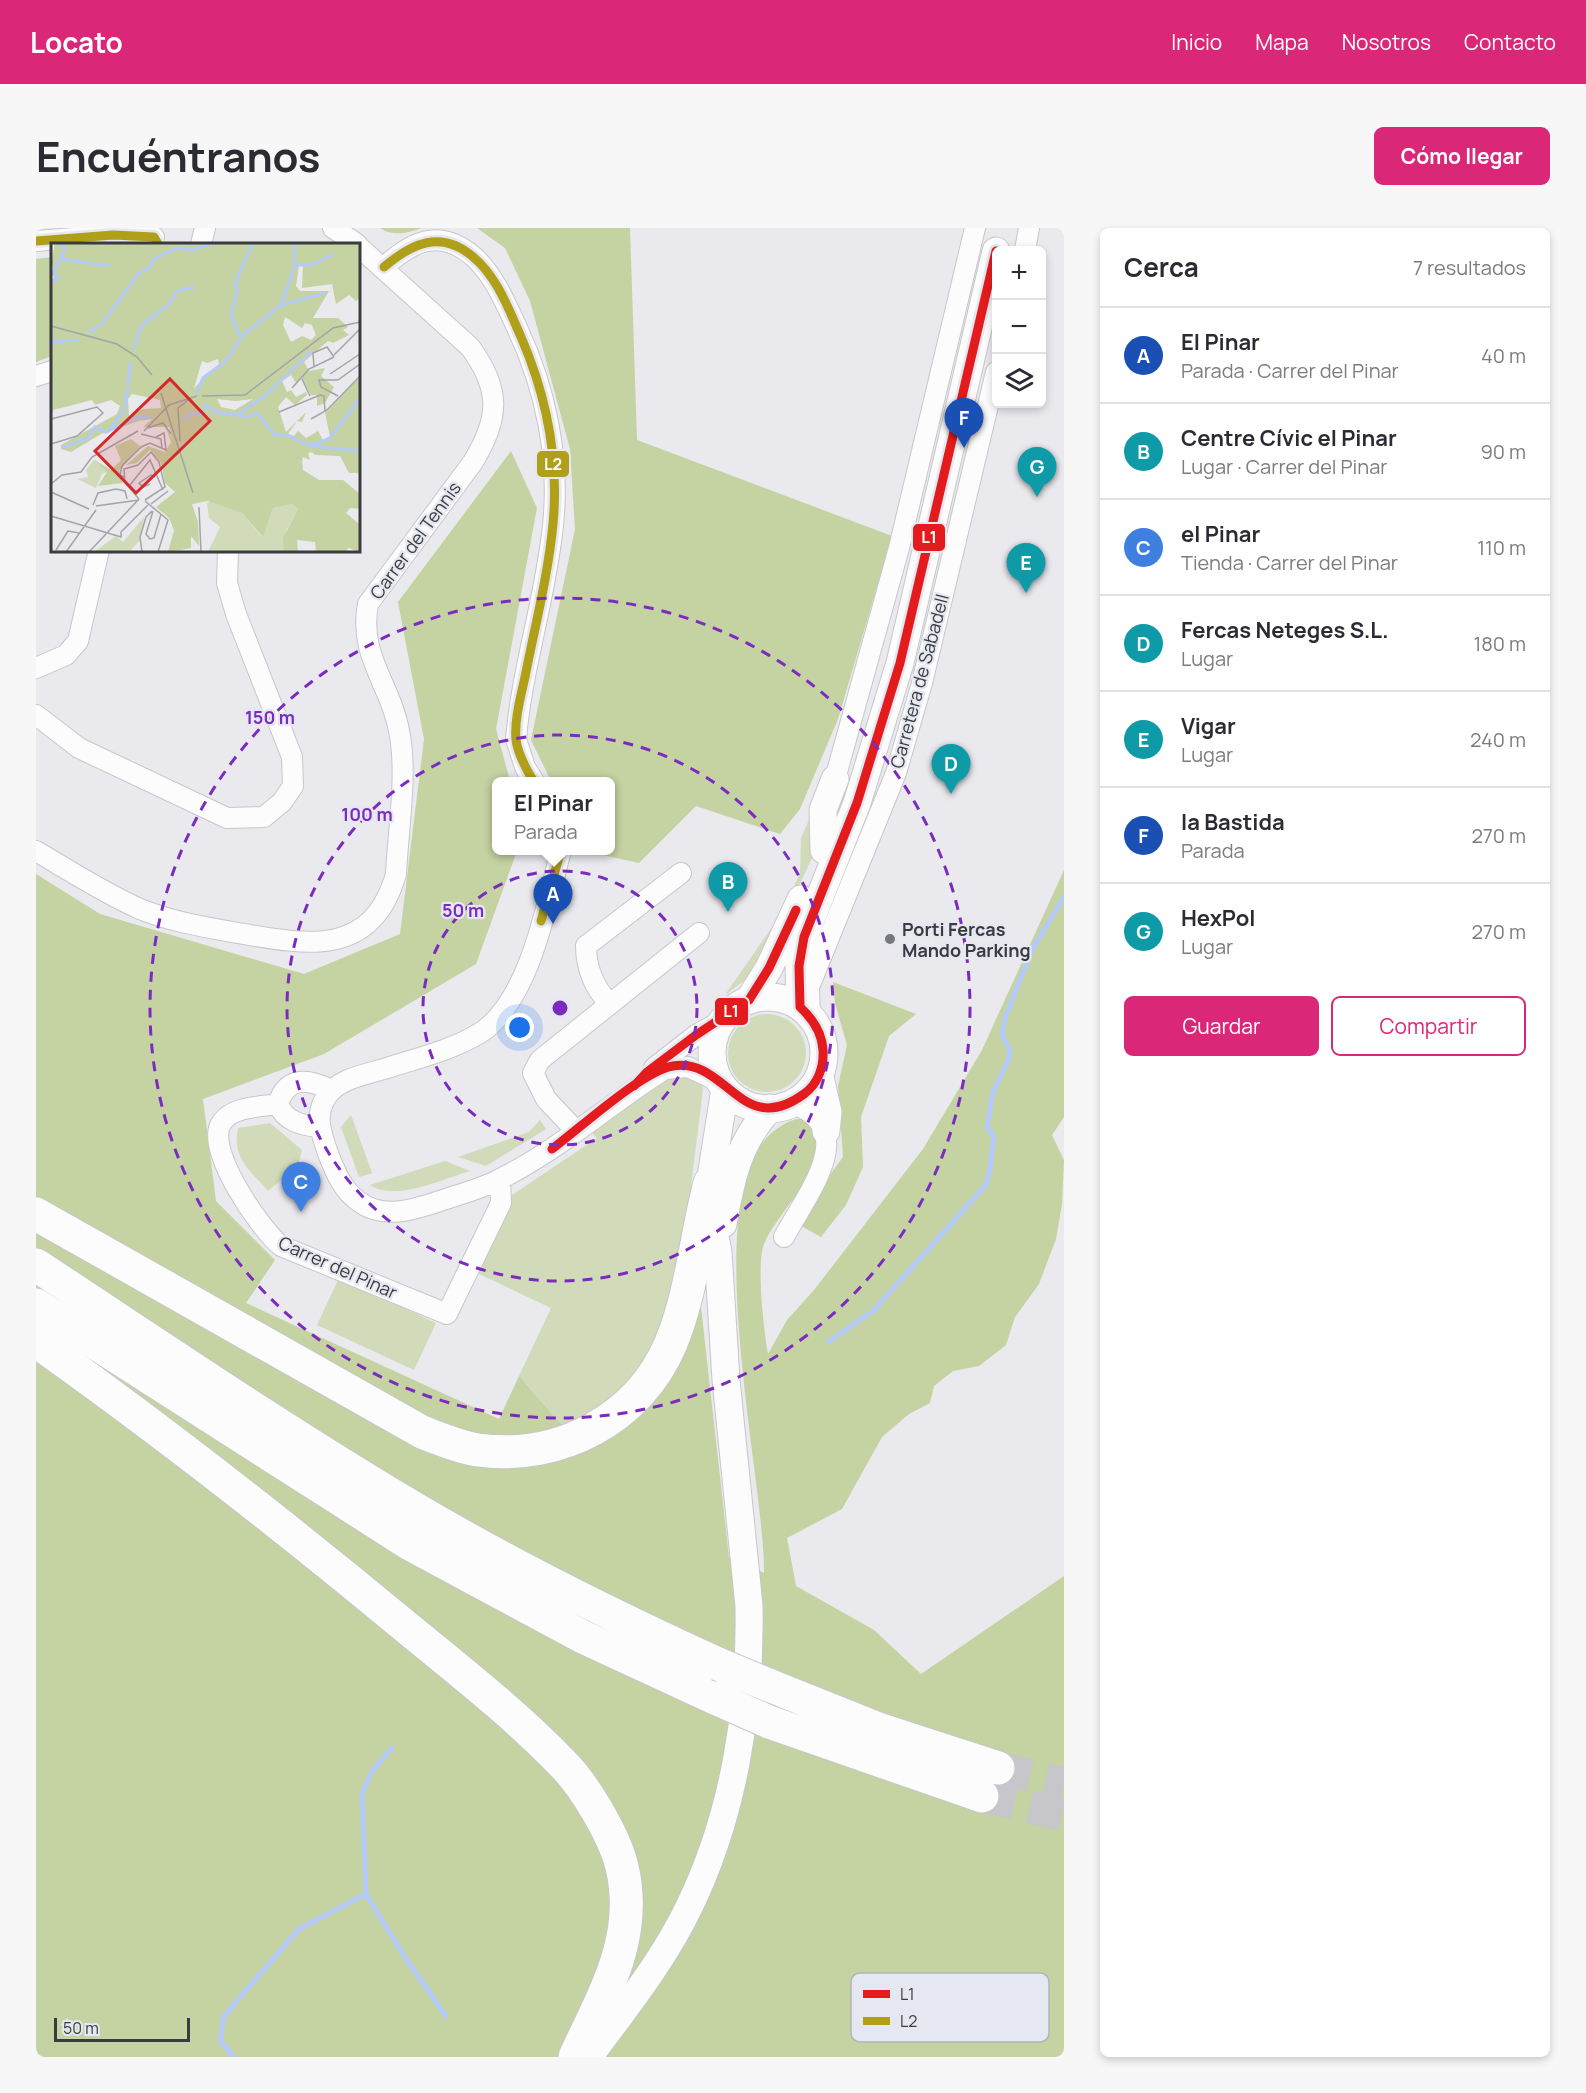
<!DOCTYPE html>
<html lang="es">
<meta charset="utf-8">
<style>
body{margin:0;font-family:Manrope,sans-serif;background:#f7f7f7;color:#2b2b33}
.controls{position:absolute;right:18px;top:18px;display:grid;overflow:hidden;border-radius:9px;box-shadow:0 3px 9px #0003}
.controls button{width:54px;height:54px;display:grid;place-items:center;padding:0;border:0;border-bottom:2px solid #e1e1e2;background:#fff;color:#2b2b33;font:30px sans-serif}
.scale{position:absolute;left:18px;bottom:15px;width:136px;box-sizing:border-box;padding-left:6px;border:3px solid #3a3b3e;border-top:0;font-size:16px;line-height:21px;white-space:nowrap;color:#3a3b3e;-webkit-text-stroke:4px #e6e8f1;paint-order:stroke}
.you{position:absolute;left:484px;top:800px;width:21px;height:21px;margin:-15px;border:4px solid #fff;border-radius:50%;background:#1a73e8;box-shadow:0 0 0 9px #1a73e833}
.badge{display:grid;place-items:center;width:39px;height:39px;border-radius:50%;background:#db2777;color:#fff;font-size:20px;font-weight:700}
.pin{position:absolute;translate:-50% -50px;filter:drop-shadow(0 2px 3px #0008)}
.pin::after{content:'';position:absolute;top:32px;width:21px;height:18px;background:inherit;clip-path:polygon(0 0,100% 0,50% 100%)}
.popup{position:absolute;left:456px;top:549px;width:123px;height:78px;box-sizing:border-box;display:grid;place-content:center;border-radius:9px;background:#fff;filter:drop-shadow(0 2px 4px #0005);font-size:20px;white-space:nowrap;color:#7c7c81}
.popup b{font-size:22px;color:#2b2b33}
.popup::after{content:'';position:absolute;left:50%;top:100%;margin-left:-12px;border:12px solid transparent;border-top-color:#fff}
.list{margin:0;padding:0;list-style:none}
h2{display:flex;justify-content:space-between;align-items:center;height:78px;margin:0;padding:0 24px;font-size:26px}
h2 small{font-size:20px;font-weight:400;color:#7c7c81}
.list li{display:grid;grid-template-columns:39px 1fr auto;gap:18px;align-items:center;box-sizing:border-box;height:96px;padding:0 24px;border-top:2px solid #e1e1e2}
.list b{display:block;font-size:22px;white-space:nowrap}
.list p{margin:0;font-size:20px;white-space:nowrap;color:#7c7c81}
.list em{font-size:20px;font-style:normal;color:#7c7c81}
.actions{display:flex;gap:12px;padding:18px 24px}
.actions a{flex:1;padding:14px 0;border:2px solid #db2777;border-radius:9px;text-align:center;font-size:21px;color:#db2777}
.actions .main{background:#db2777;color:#fff}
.icon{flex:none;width:33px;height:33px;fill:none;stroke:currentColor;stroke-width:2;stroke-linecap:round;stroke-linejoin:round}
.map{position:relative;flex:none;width:1028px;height:1829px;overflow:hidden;border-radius:9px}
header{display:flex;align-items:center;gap:36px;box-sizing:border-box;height:84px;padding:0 30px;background:#db2777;color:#fff}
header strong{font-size:28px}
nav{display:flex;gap:33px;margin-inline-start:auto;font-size:21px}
.intro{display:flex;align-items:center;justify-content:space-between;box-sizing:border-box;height:144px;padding:0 36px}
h1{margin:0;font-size:42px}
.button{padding:15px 27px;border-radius:9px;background:#db2777;color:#fff;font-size:21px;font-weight:700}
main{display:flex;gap:36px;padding:0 36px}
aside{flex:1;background:#fff;border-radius:9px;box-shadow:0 3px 9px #0003}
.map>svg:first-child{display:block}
.green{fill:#d1dbba}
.forest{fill:#c5d2a1}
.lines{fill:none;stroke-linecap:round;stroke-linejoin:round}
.stream{stroke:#b4caf8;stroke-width:5}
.motorway-tunnel{stroke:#c6c6cb;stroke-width:33;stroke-dasharray:33 16;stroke-linecap:butt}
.minor-casing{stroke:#c7c7cb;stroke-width:22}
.secondary-casing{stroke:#c7c7cb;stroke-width:29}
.motorway-casing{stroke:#c7c7cb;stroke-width:35}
.minor{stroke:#fcfcfc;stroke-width:20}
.secondary{stroke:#fcfcfc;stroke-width:27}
.motorway{stroke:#fcfcfc;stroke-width:33}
.motorway-bridge-casing{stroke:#c7c7cb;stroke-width:35;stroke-linecap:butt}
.motorway-bridge{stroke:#fcfcfc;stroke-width:33}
.bus-1-casing{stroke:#e6e8f1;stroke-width:14}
.bus-2-casing{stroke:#e6e8f1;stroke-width:14}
.bus-1{stroke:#e31b1d;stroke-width:9}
.bus-2{stroke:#b09f19;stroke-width:9}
.ring{fill:none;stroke:#7b2cbf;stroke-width:3;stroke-dasharray:10 8}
.poi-dot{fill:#77787c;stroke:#e6e8f1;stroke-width:2}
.labels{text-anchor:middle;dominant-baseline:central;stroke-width:4.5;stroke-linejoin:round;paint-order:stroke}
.street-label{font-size:18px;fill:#3a3b3e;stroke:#e6e8f1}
.poi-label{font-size:18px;font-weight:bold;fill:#3a3b3e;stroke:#e6e8f1;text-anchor:start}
.inset-river{fill:none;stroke:#b4caf8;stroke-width:3}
.inset-road{fill:none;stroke:#a3a3a8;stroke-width:1.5}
.view{fill:#d62828;fill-opacity:0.15;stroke:#d62828;stroke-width:3}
.inset-edge{fill:none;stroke:#3a3b3e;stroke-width:3}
.key{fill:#e6e8f1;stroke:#b2b4bb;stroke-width:1.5}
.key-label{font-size:16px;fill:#3a3b3e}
.centre{fill:#7b2cbf;stroke:#e6e8f1;stroke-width:3}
.ring-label{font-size:18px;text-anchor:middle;font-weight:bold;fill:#7b2cbf;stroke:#e6e8f1;stroke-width:4.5;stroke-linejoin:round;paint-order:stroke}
.line-badge{stroke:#e6e8f1;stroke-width:2}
.badge-label{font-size:16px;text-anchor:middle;font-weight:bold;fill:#fff}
</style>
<header>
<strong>Locato</strong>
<nav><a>Inicio</a><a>Mapa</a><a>Nosotros</a><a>Contacto</a></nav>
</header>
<div class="intro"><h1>Encuéntranos</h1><a class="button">Cómo llegar</a></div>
<main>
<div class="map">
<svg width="1028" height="1829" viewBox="0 0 1028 1829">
<rect width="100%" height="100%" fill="#e9e9ee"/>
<path class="green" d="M781,574l-5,56 -16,34 -4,-2 8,-17 1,-35z
M753,681l-36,65 -28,21 47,-68z
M692 825a39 39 0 1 1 78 0a39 39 0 1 1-78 0Z
M635,844l30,10 2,7 -25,203 -29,69 -28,35 -55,34 -47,-54 32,-68 -76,-36 37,-77 85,-57 -7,-7z
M315,887l21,58 -13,4 -18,-50z
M504,892l6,9 -60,37 -28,-9 71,-25z
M234,895l32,27 -4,15 -30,26c-19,-22 -36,-32 -30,-63z
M409,933l25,10c-27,8 -75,31 -100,14z
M303,1050l97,45 -22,47 -97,-45z"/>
<path class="forest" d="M344,0h42c-15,5 -29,9 -42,0z
M441,0h153l7,212 255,96 -54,183 -38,90 -20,25 -84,-28 -57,57 -55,-12 26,-1v-68l-59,-1 -20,-41 44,-211 -5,-80 -40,-148 -25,-53z
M16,29v99l-16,6v-103z
M475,223l26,57 -41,221 14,52 -14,1v68l21,1 -41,113 -152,90 -121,45 13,102 59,59 -29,43 253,116 20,-43 47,54 -121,21 151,-13 103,-149 30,268 35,16c1,-94 -69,-381 10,-442 11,-8 19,-13 33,-12 34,42 -28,88 -43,125 -8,20 0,88 4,110l19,-34 27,-30 109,-141 59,-99 82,-180v247l-12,18 12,25 -2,44 -6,35 -17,45 -24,33 -9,28 -27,21 -26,5 -19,15 -4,17 -21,11 -27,23 -40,72 -55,29 9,48 78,44 47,44 143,-98v481h-1028v-1183l64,40 204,60 96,-40 24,-195 -26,-137z
M797,754l83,32 -27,22 -28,81 2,50 -17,38 -25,32 -20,-11 25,-46 17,-23 -5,-71 9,-41 -12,-42z"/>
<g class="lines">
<path class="stream" d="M792,1114l45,-31 112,-125c8,-17 5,-31 9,-49l-7,-10 6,-35 15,-31 2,-11 -8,-15 3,-17 27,-68 32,-53
M330,1666l38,62 42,60
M198,1829l-14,-16 4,-25 75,-87 67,-35 -4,-100 10,-23 20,-23"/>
<path class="motorway-tunnel" d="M962,1540l66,16
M946,1568l82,19"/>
<g class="minor-casing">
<path id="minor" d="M297,0l24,16
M0,13l77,-6 41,2
M165,16l4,-16
M989,22l4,-22
M348,39c29,-27 57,-39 90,-10 20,18 33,49 44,73 28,60 42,129 35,195 -7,72 -31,142 -37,214l9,28 9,15
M0,148l16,-5
M0,440l30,-13 12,-14 21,-91
M0,487l43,33 148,70 37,-1 18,-15 11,-16 -1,-29 -56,-143 -9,-31 1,-33
M799,551l64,-231 76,-320
M525,622c-14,54 -32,152 -81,183 -28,17 -62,25 -93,35 -19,6 -48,10 -60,28 -14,19 -5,40 2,60 7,17 13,33 29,45 25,19 55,9 82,0 20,-7 41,-12 60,-22 59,-29 109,-75 165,-110l23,-2 32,15
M0,623c34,20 68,42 104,58 32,13 65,18 98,24 69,12 134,25 158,-59 2,-43 11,-96 4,-138 -8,-52 -42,-78 -32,-132l105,-142c27,-44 28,-73 -3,-115l-112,-101
M573,775c-15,-15 -23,-36 -23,-57l95,-73
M774,788l-1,-29 87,-214 26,-90 74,-311
M618,840l42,-33 27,-15
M242,876c-18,3 -44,2 -56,18 -19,25 38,107 59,124l166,68 54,-111 -1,-24
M283,899c-17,-2 -34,-5 -41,-23 9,-29 31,-25 53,-14
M540,903l-30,-32 -13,-26 7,-13 159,-127
M748,1009c22,-42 79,-109 7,-134"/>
</g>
<g class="secondary-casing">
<path id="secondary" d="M788,622l-1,-40 12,-31
M676 825a56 56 0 1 1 112 0a56 56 0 1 1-112 0Z
M713,772l20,-32 32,-69
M764,779l-1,-41 5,-29 53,-134 43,-140 96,-412
M784,849l8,35 -2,19
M687,996c8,-45 15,-81 47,-116
M553,1829c36,-49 75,-97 101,-152 44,-91 61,-199 59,-299l-23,-226 -8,-128 -7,-37 -1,-32 15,-94"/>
</g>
<g class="motorway-casing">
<path id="motorway" d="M0,986l386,218c18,7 37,15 56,18 82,11 161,-31 193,-107 21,-51 25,-107 39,-160
M0,1037c128,84 255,171 386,248 96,56 195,105 296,151
M0,1077l374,239 173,93 132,61
M0,1113c121,86 239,178 353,272 59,49 121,96 174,151 22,22 52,73 59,103 17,72 -19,128 -47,190
M735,1458l110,44 117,38
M733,1494l213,74"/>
</g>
<use href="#minor" class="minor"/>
<use href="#secondary" class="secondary"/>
<use href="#motorway" class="motorway"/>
<g class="motorway-bridge-casing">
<path id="motorway-bridge" d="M682,1436l53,22
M679,1470l54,24"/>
</g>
<use href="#motorway-bridge" class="motorway-bridge"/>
<g class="bus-1-casing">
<path id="bus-1" d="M598,858l13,-14 49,-37 53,-35 20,-32 27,-58
M516,921c27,-20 90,-78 121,-83 54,-9 68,74 131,28 14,-10 20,-27 19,-44 -1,-18 -10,-31 -23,-43l-1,-41 5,-29 53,-134 43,-140 96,-412"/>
</g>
<g class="bus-2-casing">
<path id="bus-2" d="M0,13l77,-6 41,2 4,7
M348,39c28,-24 57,-37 88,-11 25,20 37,54 49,81 26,60 38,123 32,187 -5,52 -18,102 -28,153 -4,18 -11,44 -9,63 2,14 10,29 18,42
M505,693l20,-71"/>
</g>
<use href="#bus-1" class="bus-1"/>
<use href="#bus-2" class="bus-2"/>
</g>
<g class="ring">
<circle cx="524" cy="780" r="137"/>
<circle cx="524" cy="780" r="273"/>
<circle cx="524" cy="780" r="410"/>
</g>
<circle class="poi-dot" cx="854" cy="711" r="6"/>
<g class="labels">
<g class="street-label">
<text transform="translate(379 312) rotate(-54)">Carrer del Tennis</text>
<text transform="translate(883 453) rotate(-75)">Carretera de Sabadell</text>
<text transform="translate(302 1039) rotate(24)">Carrer del Pinar</text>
</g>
<g class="poi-label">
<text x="866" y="701">Porti Fercas<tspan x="866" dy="21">Mando Parking</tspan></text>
</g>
</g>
<g transform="translate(15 15)">
<rect width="309" height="309" fill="#e9e9ee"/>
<path d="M43,217l13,12 -5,2 -6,14 -19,-9 11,-2 -2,-7zM160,258l31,12 20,24 11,-29 19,-4 6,5 -12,22 -2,21h-76l12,-25 -11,-9 -2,-15zM93,274l-4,23 -11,12h-35l22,-16 7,6z" fill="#d1dbba"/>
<path d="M4,0h305v55l-4,3 -7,-6 -13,9 -4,-20 -30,4 1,-23 -4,1 -3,20 4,5h29l-16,27h25l10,9 -5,3 6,5 -16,8 -5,-2 -24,21 5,9 16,-3 -4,8 13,11 -9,16 -8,3v-11h-6l-9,-17 -6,5 -5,-8 -9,6 5,11 4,-2 5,7 10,-5 1,3 -12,10 -9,-8 -8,10 8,25 20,-20 -4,10 -5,-1 -9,13 6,2 4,-5 8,7 12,-7 5,9 7,-4 -5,-23 35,-36v96h-11l-9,-17 -25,-1 -3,-3 -4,1 2,7 -7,-3 -1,5 1,8 16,10h24l17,14v15l-10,-1 -4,5 13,11 1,28 -11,-4 -5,4h-28l-1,-10 -18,-2 1,12h-14l-1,-14 15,-29 -6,-5 -19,4 -10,29 -21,-24 -34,-12 -16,3 6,18 1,24 -8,-10v12l-23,4 6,-22 -5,-12 -13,-11 19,-15 -10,-9 -4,-20 -11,-13 -13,13 -11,2 22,-19 17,6 6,-10 -5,-14 6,10 -3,-11h-26l9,-8 -13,2 -38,13 -30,18 -10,-3v-4l56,-31 3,-8 -9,-6 -16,5 -3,-5 -39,10 -2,8v-138l3,-3 -3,-22 1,4zM234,74l17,11 3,-5 7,2 4,10 -5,5 -9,-4 -11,6 -8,-17zM167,116l1,6 -25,23 8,-27 5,2zM81,151l28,6 1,8 -18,1 -14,7 -1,-17zM166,156l18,2 18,-2 -18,11 -14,-3zM80,196l9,7 -21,24 4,13 -25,3 9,-14 -14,-13 18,11 10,-10 -6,-14z" fill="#c5d2a1" fill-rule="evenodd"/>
<path class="inset-river" d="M10,16l49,7M245,22h16l22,-11M0,40l8,-5 -6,-5 12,-24 -5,-6M230,62l44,-12M37,90l14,-9 36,-50 14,-8v-6l25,-12 16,2 20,-7M189,93l-9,-21 6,-23 -2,-10 18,-39M0,99l29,-2M82,106l8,-23 29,-23 7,-12 17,-4M77,142l2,-23M145,151l7,-16 24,-18 15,-24 39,-31 14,-40 -1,-22M186,172l29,-20 46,-44M133,176l7,-5 10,1 5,-10 9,7 34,5 8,-4 18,22h12l24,11 19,-8 30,-40M59,186l14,-18 4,-24M260,203l49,5M11,205l26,-10 7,-11 11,5 32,-15h12"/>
<path class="inset-road" d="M0,83l66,18 20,13 15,18M283,112l26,-26M263,124l-1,-14 14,-6 7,10M279,131l30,-20M251,136l8,17M241,145l17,-19 25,-12M110,150l32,100M151,153l43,-1 88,-67 27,-6M287,153l-17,-9 -2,-7h19l22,-16M228,169l41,-17 4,1 1,16M0,176l46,-12 6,6 -26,23 -26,8M260,176l16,-9 33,-34M97,185l15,-5 8,11M93,188l25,-26 28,-9M90,191l20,5 1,10M129,198l-2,-33 13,-10M73,234l-4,-2 2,-9 19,-19 9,-4 16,7 -2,-17 -8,4M0,241l11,-9 19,-3 11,-15 46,-26M99,241l-7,3 -4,-4 12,-8 4,2M79,242l20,-25 13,30M0,249l38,17M88,256l-14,-16 -1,-14 14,-4 13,-13 8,10 6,25 -20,13M94,258l23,19 -10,32M100,261l17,-13M42,262l5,-12 18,-4 9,2 2,8M45,263l43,-6M148,264l2,45M102,268l-7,23 4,5 4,-1 7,-24M0,273l70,21v-5M70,289l27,-27M5,307l12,-19 11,2M15,309l30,-42M38,309l50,-53M82,309h21M91,309l-2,-15 6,-20 6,-6"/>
<path class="view" d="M119,136l40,42 -74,72 -41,-42z"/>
<rect width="309" height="309" class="inset-edge"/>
</g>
<rect x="815" y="1745" width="198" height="69" rx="9" class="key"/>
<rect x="827" y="1762" width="27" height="8" fill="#e31b1d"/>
<rect x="827" y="1789" width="27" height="8" fill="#b09f19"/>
<g class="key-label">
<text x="864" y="1772">L1</text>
<text x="864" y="1799">L2</text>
</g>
<circle cx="524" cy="780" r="9" class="centre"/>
<g class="ring-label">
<text x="234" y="496">150 m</text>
<text x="331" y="593">100 m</text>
<text x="427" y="689">50 m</text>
</g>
<g class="line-badge">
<rect x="500" y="222" width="34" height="28" rx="6" fill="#b09f19"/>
<rect x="876" y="295" width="34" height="29" rx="6" fill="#e31b1d"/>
<rect x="678" y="769" width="35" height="29" rx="6" fill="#e31b1d"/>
</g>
<g class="badge-label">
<text x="517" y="242">L2</text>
<text x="893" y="315">L1</text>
<text x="695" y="789">L1</text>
</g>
</svg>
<div class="controls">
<button>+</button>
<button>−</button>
<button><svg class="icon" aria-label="layers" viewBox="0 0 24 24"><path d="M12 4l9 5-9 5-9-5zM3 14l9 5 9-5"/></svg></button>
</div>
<div class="scale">50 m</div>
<div class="you"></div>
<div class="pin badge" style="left:517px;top:696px;background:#1a4fb4">A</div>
<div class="popup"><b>El Pinar</b>Parada</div>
<div class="pin badge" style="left:692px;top:684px;background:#0f9aa8">B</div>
<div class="pin badge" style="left:265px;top:984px;background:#3f7fe0">C</div>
<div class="pin badge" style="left:915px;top:566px;background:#0f9aa8">D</div>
<div class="pin badge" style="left:990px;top:365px;background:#0f9aa8">E</div>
<div class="pin badge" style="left:928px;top:220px;background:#1a4fb4">F</div>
<div class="pin badge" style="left:1001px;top:269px;background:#0f9aa8">G</div>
</div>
<aside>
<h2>Cerca<small>7 resultados</small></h2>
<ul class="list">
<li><span class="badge" style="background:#1a4fb4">A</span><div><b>El Pinar</b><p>Parada · Carrer del Pinar</p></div><em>40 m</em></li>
<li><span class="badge" style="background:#0f9aa8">B</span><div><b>Centre Cívic el Pinar</b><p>Lugar · Carrer del Pinar</p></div><em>90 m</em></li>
<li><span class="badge" style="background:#3f7fe0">C</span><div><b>el Pinar</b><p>Tienda · Carrer del Pinar</p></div><em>110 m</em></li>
<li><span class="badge" style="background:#0f9aa8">D</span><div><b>Fercas Neteges S.L.</b><p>Lugar</p></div><em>180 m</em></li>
<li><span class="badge" style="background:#0f9aa8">E</span><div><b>Vigar</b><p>Lugar</p></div><em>240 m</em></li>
<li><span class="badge" style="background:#1a4fb4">F</span><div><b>la Bastida</b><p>Parada</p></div><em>270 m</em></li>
<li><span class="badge" style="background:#0f9aa8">G</span><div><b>HexPol</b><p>Lugar</p></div><em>270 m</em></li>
</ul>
<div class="actions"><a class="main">Guardar</a><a>Compartir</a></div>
</aside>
</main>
